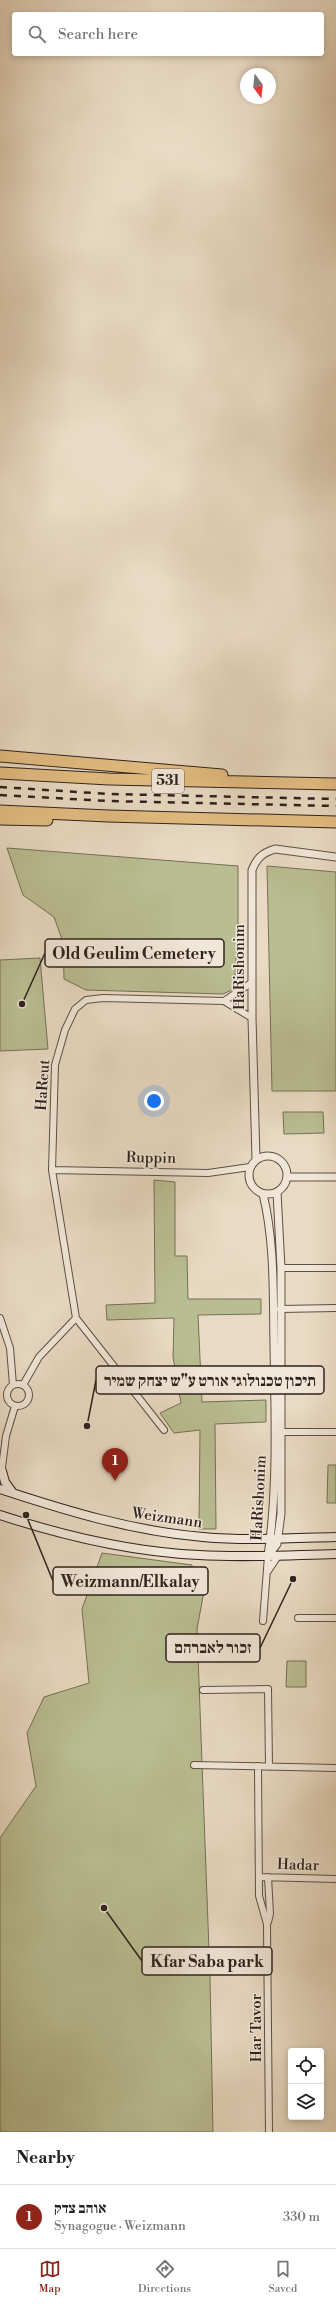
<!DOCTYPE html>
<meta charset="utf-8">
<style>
body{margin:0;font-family:"Libre Bodoni","Frank Ruhl Libre",serif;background:#f2f2f2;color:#222}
.controls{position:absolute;right:12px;bottom:12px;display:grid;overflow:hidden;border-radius:4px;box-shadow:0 2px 6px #0003}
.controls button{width:36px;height:36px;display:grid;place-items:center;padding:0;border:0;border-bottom:1px solid #e0e0e0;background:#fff;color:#222;font:20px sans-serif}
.compass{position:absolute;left:240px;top:68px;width:36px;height:36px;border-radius:50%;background:#fff;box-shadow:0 2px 6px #0003;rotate:165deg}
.you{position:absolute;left:154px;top:1101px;width:14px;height:14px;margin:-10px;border:3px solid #fff;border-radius:50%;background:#1a73e8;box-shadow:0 0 0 6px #1a73e833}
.badge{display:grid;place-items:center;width:26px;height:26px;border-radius:50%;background:#8f2418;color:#fff;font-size:13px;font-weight:700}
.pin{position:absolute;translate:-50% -33px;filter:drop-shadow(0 1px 2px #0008)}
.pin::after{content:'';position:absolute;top:21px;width:14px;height:12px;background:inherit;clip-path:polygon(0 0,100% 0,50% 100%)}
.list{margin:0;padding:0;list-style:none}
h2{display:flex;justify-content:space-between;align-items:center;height:52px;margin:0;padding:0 16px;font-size:17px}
h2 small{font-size:13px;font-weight:400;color:#767676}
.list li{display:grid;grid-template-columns:26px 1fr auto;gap:12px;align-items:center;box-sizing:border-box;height:64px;padding:0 16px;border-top:1px solid #e0e0e0}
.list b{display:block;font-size:15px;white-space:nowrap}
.list p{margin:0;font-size:13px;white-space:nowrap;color:#767676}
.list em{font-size:13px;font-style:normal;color:#767676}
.icon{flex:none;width:22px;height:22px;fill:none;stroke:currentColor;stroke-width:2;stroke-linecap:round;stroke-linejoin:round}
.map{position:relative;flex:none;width:336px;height:2132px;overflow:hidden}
.search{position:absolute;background:#fff;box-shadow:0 2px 6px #0003;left:12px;right:12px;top:12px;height:44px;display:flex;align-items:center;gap:10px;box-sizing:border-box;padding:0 14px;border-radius:4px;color:#767676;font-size:15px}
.sheet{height:116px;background:#fff}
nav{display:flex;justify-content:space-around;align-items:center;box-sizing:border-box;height:56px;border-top:1px solid #e0e0e0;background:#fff;font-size:11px;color:#767676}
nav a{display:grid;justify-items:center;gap:2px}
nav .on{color:#8f2418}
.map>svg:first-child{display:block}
.green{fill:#b9be92;stroke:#747058}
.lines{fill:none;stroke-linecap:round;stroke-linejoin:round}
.minor-casing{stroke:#5d5046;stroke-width:8}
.tertiary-casing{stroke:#5d5046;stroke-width:9}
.secondary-casing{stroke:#2e221d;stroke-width:10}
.motorway-casing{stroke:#2e221d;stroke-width:13}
.minor{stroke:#f1e7d8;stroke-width:6}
.tertiary{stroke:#f1e7d8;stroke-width:7}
.secondary{stroke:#f1e7d8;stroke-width:8}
.motorway{stroke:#e4bd82;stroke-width:11}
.rail{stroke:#2e221d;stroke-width:2.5;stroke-dasharray:7 7;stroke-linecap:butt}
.labels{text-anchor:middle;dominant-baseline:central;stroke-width:3;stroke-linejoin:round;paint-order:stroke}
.shield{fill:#f1e7d8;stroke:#685d55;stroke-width:1}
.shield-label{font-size:14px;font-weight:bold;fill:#2e221d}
.street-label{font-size:15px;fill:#2e221d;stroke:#f1e7d8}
.leader{fill:none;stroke:#2e221d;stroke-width:1.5}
.callout-dot{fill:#2e221d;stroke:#f1e7d8;stroke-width:1.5}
.callout{fill:#f1e7d8;stroke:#2e221d;stroke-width:1.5}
.callout-label{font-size:16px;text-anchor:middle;font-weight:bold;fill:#2e221d}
</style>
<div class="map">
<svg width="336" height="2132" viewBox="0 0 336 2132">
<rect width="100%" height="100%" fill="#e9dac3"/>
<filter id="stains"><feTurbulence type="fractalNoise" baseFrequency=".005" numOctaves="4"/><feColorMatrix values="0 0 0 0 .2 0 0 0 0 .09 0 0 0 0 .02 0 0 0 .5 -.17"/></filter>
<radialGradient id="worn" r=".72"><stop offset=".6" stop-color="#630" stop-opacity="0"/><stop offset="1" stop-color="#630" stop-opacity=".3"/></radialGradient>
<path class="green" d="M7,848l231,18v67l-4,56 -11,5 -137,-4 -22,-11 -1,-37 -9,-25 -31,-22z
M267,866l69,6v219h-64z
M40,958l8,91 -48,2v-91z
M283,1112h40l1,21 -40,1z
M154,1180l21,2v74h12l1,43h73v15l-63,1 4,87 64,-2v22l-51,2 1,105h-17l1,-99 -26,3 -14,-20 21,-10 -8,-46 1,-39 -67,2 -1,-15 49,-2z
M328,1465h8v38h-9z
M102,1553l90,12 -1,10h16l-10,54 13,348 3,155h-213v-294l36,-52 -9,-53 17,-36 45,-14 -7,-74z
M287,1661h19v26h-20z"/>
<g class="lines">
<g class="minor-casing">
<path id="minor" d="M224,1001l27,-18
M52,1170l156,3 42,-6
M281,1268h55
M280,1309l56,-1
M0,1318l10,30 3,37
M76,1318l88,112
M7 1395a11 11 0 1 1 22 0a11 11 0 1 1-22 0Z
M23,1385l16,-28 37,-39 -24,-148 3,-105 10,-35 10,-21 11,-9 17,-2 121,3 28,17
M282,1432h54
M1,1475l5,-39 9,-30
M268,1571l10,-15
M298,1618h38
M263,1621l5,-65
M203,1690l65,-1 1,78
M194,1765l142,3
M258,1766l1,130 8,28 2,208
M259,1877l77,2
M268,1922l2,-8 -2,-37"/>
</g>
<g class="tertiary-casing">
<path id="tertiary" d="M249 1175a19 19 0 1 1 38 0a19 19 0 1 1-38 0Z
M256,1159l-4,-141v-148c5,-12 10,-17 23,-21l61,8
M287,1177h49
M263,1194c12,49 10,101 11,151 1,71 4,141 -6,211
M268,1556l9,-12 4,-30v-246l-4,-76"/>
</g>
<g class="secondary-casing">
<path id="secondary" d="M2,1471l3,11 8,11
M0,1489c67,22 132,42 203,48 44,4 89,1 133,0
M0,1515c64,21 132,37 199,40 46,3 91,0 137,-1"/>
</g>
<g class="motorway-casing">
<path id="motorway" d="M0,756l222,19
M0,773l109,6 227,5
M0,811l108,5 228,6
M0,819l47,1"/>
</g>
<use href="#minor" class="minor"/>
<use href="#tertiary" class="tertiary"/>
<use href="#secondary" class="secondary"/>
<use href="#motorway" class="motorway"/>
<path class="rail" d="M0,787l109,7 227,5
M0,795l108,6 228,5"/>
</g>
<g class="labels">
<rect class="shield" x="152" y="769" width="32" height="24" rx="3"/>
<g class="shield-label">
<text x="168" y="781">531</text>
</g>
<g class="street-label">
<text transform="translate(239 967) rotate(-90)">HaRishonim</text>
<text transform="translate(43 1085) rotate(-86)">HaReut</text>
<text transform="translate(151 1158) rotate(1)">Ruppin</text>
<text transform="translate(259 1498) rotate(-87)">HaRishonim</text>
<text transform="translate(167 1518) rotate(8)">Weizmann</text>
<text transform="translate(298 1865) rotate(2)">Hadar</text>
<text transform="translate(256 2028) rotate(-90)">Har Tavor</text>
</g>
</g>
<path class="leader" d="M22 1004L45 953M87 1426L96 1380M26 1515L53 1581M293 1579L260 1648M104 1908L142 1961"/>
<g class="callout-dot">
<circle cx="22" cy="1004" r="4"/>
<circle cx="87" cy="1426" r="4"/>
<circle cx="26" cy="1515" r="4"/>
<circle cx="293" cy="1579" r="4"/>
<circle cx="104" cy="1908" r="4"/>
</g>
<g class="callout">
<rect x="45" y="939" width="179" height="28" rx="4"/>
<rect x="96" y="1366" width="228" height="28" rx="4"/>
<rect x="53" y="1567" width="155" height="28" rx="4"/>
<rect x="166" y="1634" width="94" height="28" rx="4"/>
<rect x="142" y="1947" width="130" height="28" rx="4"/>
</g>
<g class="callout-label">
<text x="134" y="959">Old Geulim Cemetery</text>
<text x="210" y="1386">תיכון טכנולוגי אורט ע"ש יצחק שמיר</text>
<text x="130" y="1587">Weizmann/Elkalay</text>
<text x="213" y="1653">זכור לאברהם</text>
<text x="207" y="1967">Kfar Saba park</text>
</g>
<rect width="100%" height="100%" filter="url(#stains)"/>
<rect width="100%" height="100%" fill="url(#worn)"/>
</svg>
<div class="controls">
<button><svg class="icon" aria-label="locate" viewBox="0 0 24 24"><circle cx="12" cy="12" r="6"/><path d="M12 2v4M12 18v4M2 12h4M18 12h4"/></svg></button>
<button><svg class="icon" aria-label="layers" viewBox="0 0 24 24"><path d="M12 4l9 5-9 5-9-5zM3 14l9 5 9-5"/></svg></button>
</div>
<svg class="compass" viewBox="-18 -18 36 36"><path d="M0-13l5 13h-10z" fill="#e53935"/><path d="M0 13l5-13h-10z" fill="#767676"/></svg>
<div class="you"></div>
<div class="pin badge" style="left:115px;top:1481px">1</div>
<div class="search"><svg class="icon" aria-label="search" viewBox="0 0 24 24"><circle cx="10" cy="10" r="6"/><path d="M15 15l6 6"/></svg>Search here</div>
</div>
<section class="sheet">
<h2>Nearby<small></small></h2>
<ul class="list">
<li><span class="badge">1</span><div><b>אוהב צדק</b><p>Synagogue · Weizmann</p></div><em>330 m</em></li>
</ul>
</section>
<nav>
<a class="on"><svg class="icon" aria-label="map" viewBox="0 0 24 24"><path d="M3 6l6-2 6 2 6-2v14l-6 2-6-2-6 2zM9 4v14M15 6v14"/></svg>Map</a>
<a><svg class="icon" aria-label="directions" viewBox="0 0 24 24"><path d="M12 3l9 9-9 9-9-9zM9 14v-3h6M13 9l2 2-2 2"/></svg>Directions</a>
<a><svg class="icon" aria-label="saved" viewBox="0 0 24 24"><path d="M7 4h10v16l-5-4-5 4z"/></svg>Saved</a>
</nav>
